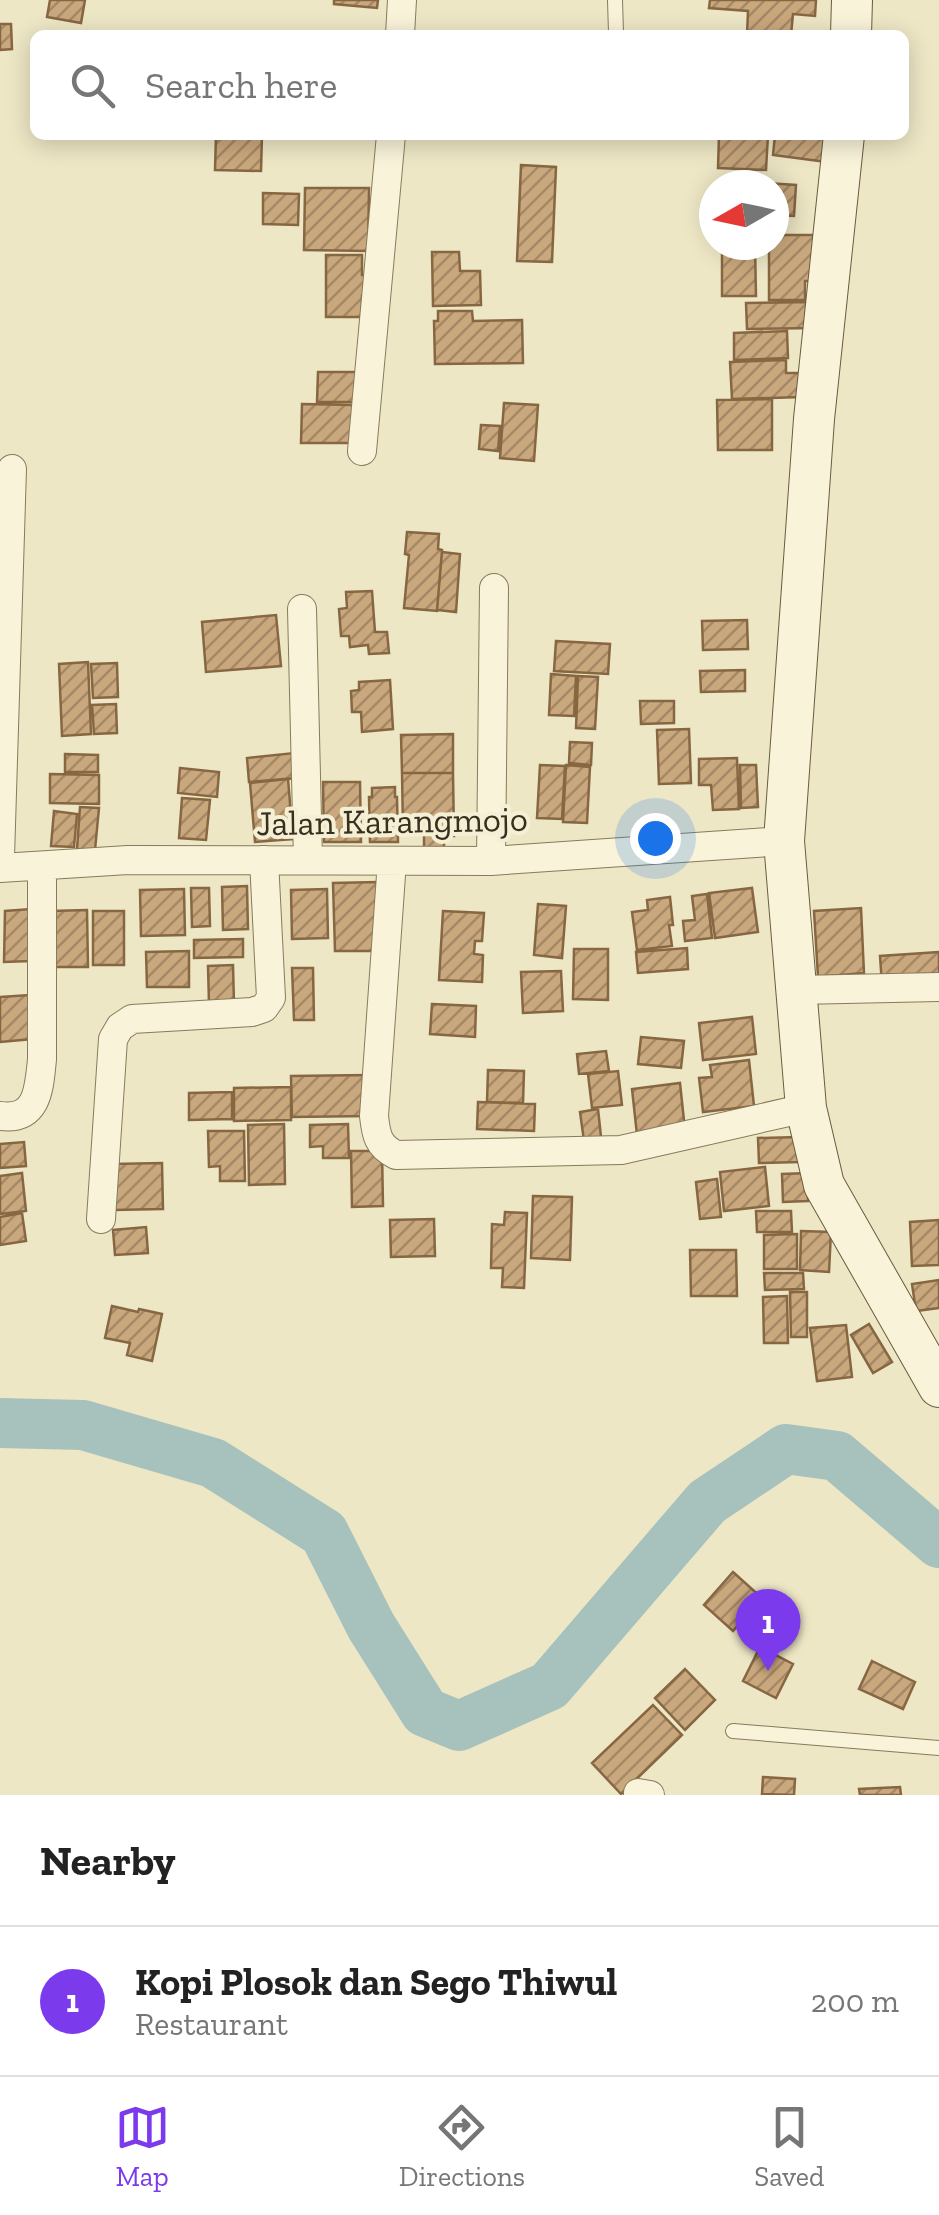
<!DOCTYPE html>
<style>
body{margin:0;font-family:"Zilla Slab",serif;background:#f2f2f2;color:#222}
.compass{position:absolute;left:699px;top:170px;width:90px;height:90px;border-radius:50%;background:#fff;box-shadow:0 5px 25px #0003;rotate:261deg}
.you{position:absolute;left:655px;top:838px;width:35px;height:35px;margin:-25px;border:8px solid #fff;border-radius:50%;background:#1a73e8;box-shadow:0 0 0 15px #1a73e833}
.badge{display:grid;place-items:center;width:65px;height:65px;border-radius:50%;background:#7c3aed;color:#fff;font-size:32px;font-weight:700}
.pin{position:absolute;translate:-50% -82px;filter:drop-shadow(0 2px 5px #0008)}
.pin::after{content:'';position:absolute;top:52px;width:35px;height:30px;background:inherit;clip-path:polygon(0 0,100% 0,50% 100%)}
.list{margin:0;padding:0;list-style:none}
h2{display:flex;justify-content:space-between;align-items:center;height:130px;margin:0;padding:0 40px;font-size:42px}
h2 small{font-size:32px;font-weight:400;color:#767676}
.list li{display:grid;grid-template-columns:65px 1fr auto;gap:30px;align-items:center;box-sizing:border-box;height:150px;padding:0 40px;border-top:2px solid #e0e0e0}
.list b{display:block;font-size:38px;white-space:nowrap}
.list p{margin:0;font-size:32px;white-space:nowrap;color:#767676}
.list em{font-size:32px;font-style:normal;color:#767676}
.icon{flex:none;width:55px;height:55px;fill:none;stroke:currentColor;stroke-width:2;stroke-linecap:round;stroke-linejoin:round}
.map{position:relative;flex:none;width:939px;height:1795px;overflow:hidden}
.search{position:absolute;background:#fff;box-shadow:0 5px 25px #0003;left:30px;right:30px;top:30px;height:110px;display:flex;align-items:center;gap:25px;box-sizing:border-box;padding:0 35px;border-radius:15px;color:#767676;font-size:38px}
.sheet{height:280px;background:#fff}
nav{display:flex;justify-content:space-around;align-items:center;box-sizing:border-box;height:140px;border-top:2px solid #e0e0e0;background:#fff;font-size:28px;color:#767676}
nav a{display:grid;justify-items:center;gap:5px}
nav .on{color:#7c3aed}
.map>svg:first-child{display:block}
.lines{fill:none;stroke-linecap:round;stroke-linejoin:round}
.river{stroke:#a7c1bd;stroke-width:50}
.building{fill:url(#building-hatch);stroke:#876742;stroke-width:2.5}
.lane-casing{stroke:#887a5c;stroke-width:16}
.street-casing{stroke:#887a5c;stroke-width:30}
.secondary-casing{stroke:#6a5b3f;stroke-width:42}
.lane{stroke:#f8f3d9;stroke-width:14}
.street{stroke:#f8f3d9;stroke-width:28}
.secondary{stroke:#f8f3d9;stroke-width:40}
.labels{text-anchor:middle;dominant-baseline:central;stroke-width:8;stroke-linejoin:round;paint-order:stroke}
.street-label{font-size:35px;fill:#392f1f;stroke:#f5f0d5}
</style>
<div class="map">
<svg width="939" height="1795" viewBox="0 0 939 1795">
<defs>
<pattern id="building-hatch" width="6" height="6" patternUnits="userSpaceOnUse" patternTransform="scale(2.5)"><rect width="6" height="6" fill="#caa87d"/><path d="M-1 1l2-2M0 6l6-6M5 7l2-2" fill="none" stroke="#a58966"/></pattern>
</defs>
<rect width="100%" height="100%" fill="#ede7c6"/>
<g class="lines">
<path class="river" d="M0,1423l83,2 130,38 111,70 47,93 54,86 34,14 90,-40 158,-184 79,-53 51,7 102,87"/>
</g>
<path class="building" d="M50,0h35l-4,23 -34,-6z
M334,0h44l-1,8 -43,-4z
M710,0h106l-1,16 -22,-2 -2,21h-44l1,-24 -39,-3z
M0,24h11l1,25 -12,1z
M216,135h46l-1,36 -46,-1z
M719,135h49l-2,35 -48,-2z
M775,135h55l-3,27 -54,-7z
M521,165l35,2 -4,95 -35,-1z
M735,181l61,4 -2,31 -20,-1v-30h-39z
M305,188h64l-1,63 -64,-1z
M263,193l36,1 -1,31 -35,-1z
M774,235h46l1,46h-16v19h-36v-55h5z
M722,245h33l1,51h-34z
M432,252h27l1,19h20l1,34 -48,1z
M326,255h36v20h9v21h-9v21h-36z
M814,302l1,26 -68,1 -1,-26z
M438,311h34l1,10 49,-1 1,43 -88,1 -1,-43h4z
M787,331l1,27 -54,2v-27z
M786,360v13h16v24l-70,2 -2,-37z
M318,372h40v30h-41z
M772,399v51h-54l-1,-50z
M504,403l34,2 -4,56 -34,-3z
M302,404l53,1 -1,38h-53z
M481,425l19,1 -2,25 -19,-2z
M407,532l32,2 -1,15 4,1 -5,61 -33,-3 5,-53 -4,-1z
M442,552l18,2 -4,58 -19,-2z
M372,591l3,41h12l2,21 -20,1 -1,-9 -18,2 -1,-11h-8l-2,-27 8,-1 -1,-16z
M276,615l5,51 -75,6 -4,-50z
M747,620l1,29 -45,1 -1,-29z
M556,641l54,3 -2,30 -54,-3z
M88,662l3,72 -29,2 -3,-72z
M117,663l1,34 -25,1 -2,-34z
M745,670v21l-44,1 -1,-21z
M551,674l25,2 -2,40 -25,-1z
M578,676l20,1 -3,52 -19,-1z
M390,680l3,49 -31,3 -1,-20h-9l-1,-21 8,-1v-8z
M640,701h34v22l-33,1z
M116,704l1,29 -23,1 -2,-29z
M689,729l2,54 -32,1 -2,-54z
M453,734v39h-51l-1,-38z
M570,742l22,1 -1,22 -22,-2z
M294,753l3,25 -48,4 -2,-24z
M65,754l33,1v17h-33z
M737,758l2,51 -26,1 -2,-25h-12v-26z
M540,765l25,1 -3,53 -25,-1z
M566,765l24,2 -3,56 -24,-1z
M740,765h16l2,42 -17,1z
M180,768l39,4 -2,25 -39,-4z
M402,773h51l1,63h-10v13h-20v-19h-21z
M50,774l49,1v29l-49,-1z
M288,779l5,60 -38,3 -5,-59z
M323,782h37l1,60h-37z
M395,787v10h2l1,45h-28l-1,-45h3v-9z
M182,798l28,2 -4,40 -27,-2z
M80,807l19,1 -4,42 -18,-1z
M54,811l23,3 -3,33 -23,-1z
M377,882l2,69h-44l-2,-68z
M247,886l1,43 -25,1 -1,-43z
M191,888h18l1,38 -18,1z
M752,888l6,44 -43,6 -6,-45z
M184,889l1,46 -44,1 -1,-46z
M327,889l1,49 -36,1 -1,-49z
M707,894l5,44 -27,3 -2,-20 12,-1 -3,-24z
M670,897l3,28h-4l3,21 -35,4 -5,-38 16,-2 -1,-10z
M538,904l28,2 -4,52 -28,-3z
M861,908l3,65 -46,4 -4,-66z
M31,909v52l-27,1 1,-51z
M87,910l1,57h-37v-56z
M93,911h31v54h-31z
M443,911l41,2 -2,28h-7l-1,13 9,1 -1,27 -43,-2z
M243,939v18l-49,1v-18z
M687,948l1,21 -50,4 -2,-21z
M574,949h34v51l-35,-1z
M189,951v36h-42l-1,-35z
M939,952v30l-57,3 -2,-29z
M233,965l1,39h-25l-1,-38z
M292,968h21l1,52h-20z
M561,971l2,40 -40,2 -2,-41z
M29,995l3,44 -32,3v-45z
M432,1004l44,2 -1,31 -45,-3z
M752,1017l4,37 -53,6 -4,-37z
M641,1037l43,4 -3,27 -43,-4z
M606,1051l3,20 -30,3 -2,-20z
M749,1060l5,46 -51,6 -4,-34 13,-1 -2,-12z
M488,1070l36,1 -1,32 -36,-1z
M618,1071l4,34 -30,3 -4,-34z
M368,1075l1,41 -77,1 -1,-41z
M680,1083l5,47 -48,5 -5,-46z
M291,1087v33l-57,1v-33z
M232,1092v27l-43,1v-27z
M478,1102l57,2 -1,27 -57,-2z
M598,1109l4,37 -17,2 -5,-36z
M284,1124l1,60 -36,1 -1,-60z
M348,1124l1,34h-26v-12l-13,1v-22z
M208,1131h36l1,50h-25v-15l-11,1z
M798,1137l1,25 -40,1 -1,-25z
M24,1142l2,24 -26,2v-24z
M351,1151h31l1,55 -31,1z
M162,1163l1,46 -49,1 -1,-46z
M765,1167l4,39 -45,5 -4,-39z
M22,1173l4,38 -26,3v-38z
M808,1173v28l-25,1 -1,-28z
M717,1179l4,38 -21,2 -4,-37z
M533,1196l39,1 -2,63 -39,-2z
M756,1211h35l1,21h-35z
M505,1212l22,1 -3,75 -22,-1 1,-19h-12l1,-44 12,1z
M22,1213l4,28 -26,4v-28z
M434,1219l1,37 -44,1 -1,-37z
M939,1220v45l-27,1 -2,-44z
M146,1227l2,26 -33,2 -2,-25z
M801,1231l30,1 -2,40 -29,-2z
M797,1234v35h-33v-34z
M690,1250h46l1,46h-46z
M764,1273h39l1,16 -39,1z
M939,1280v28l-23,3 -4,-27z
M790,1292h17v45h-16z
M787,1296l1,47h-24l-1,-46z
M112,1306l26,6 1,-3 23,5 -10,47 -25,-6 3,-12 -25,-5z
M869,1324l23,38 -19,11 -22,-38z
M846,1325l6,52 -35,4 -7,-53z
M733,1572l29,26 -29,33 -29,-26z
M760,1647l33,17 -17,34 -33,-17z
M872,1661l43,21 -12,27 -44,-20z
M685,1669l30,31 -30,30 -30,-32z
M653,1705l29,30 -61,59 -29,-31z
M763,1777l32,2 -1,16 -32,-1z
M900,1787l1,8h-41l-1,-6z"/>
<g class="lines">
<g class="lane-casing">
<path id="lane" d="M615,0l1,33
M733,1731l206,17"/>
</g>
<g class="street-casing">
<path id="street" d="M400,35l2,-35
M362,451l29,-316
M302,609l6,251
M0,857l12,-388
M392,861l-18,255c2,19 4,30 22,39l225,-5 185,-42
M491,861l3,-273
M0,868l128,-8 363,1 293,-20
M798,990l141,-3
M0,1116c38,5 39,-27 42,-57v-192
M101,1219l12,-180 7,-12 12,-8 120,-7 12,-4 7,-10 -7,-138
M638,1793l12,2"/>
</g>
<g class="secondary-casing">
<path id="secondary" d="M851,35l1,-35
M844,135l-30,284 -30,422 22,267 18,77 115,202"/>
</g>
<use href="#lane" class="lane"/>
<use href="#street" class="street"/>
<use href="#secondary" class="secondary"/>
</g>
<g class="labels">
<g class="street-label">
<text transform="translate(392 821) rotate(-1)">Jalan Karangmojo</text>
</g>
</g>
</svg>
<svg class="compass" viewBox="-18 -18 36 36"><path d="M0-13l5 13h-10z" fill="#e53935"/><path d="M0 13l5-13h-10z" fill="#767676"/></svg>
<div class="you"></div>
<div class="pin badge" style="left:768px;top:1671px">1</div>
<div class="search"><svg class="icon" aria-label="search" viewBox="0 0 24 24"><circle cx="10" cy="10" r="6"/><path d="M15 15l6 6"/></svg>Search here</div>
</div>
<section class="sheet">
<h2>Nearby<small></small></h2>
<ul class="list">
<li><span class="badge">1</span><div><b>Kopi Plosok dan Sego Thiwul</b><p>Restaurant</p></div><em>200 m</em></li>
</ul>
</section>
<nav>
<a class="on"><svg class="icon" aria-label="map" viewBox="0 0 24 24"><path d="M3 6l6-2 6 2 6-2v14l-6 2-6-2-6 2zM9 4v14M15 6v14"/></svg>Map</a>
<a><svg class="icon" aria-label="directions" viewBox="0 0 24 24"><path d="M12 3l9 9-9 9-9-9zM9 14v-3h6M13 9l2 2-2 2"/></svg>Directions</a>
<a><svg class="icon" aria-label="saved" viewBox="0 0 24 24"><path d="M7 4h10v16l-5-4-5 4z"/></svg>Saved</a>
</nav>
